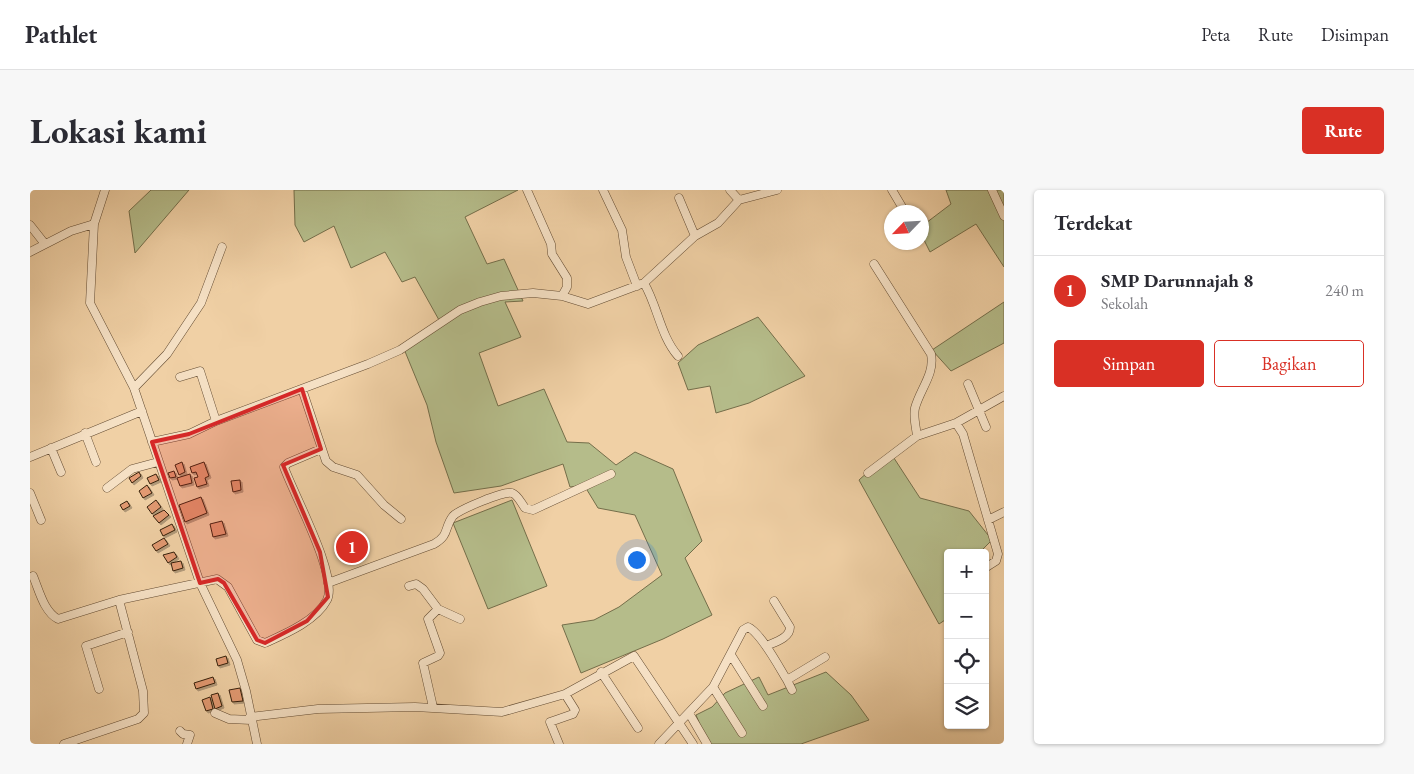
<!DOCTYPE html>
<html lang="id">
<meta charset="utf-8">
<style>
body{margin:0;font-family:"EB Garamond",serif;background:#f7f7f7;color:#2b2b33}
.controls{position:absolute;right:15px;bottom:15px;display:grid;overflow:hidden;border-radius:5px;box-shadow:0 1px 4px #0004}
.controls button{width:45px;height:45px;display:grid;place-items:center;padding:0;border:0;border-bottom:1px solid #e1e1e2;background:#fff;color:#2b2b33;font:25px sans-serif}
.compass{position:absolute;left:854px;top:15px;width:45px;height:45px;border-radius:50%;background:#fff;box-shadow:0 1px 4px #0004;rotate:245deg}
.you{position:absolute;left:606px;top:369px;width:18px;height:18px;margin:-12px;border:4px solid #fff;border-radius:50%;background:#1a73e8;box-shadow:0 0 0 8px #1a73e833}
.badge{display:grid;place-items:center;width:32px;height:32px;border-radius:50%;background:#d93025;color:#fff;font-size:16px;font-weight:700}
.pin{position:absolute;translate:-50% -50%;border:2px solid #fff;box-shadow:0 1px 5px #0006}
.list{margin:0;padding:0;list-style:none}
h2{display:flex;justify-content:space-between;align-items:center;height:65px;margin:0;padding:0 20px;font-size:21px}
h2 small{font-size:16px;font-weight:400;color:#7c7c81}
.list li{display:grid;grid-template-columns:32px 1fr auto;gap:15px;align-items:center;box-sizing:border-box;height:70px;padding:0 20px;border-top:1px solid #e1e1e2}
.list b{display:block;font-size:19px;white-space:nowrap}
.list p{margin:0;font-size:16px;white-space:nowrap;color:#7c7c81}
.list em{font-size:16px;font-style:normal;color:#7c7c81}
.actions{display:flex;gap:10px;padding:15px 20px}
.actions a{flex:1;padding:11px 0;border:1px solid #d93025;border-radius:5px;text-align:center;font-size:18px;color:#d93025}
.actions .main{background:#d93025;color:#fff}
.icon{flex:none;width:28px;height:28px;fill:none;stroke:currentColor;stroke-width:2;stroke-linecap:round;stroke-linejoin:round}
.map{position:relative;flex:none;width:974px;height:554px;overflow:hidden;border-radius:5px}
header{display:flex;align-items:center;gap:30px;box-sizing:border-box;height:70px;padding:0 25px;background:#fff;border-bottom:1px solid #e1e1e2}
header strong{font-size:24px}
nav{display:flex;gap:28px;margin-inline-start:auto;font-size:18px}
.intro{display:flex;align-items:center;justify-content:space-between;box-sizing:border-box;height:120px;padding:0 30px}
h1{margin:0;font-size:35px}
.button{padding:12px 22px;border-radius:5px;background:#d93025;color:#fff;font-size:18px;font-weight:700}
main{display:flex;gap:30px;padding:0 30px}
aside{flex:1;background:#fff;border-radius:5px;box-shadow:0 1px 4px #0004}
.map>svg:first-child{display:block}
.green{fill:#b5bc8a;stroke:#746e4a}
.building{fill:#e39a72;stroke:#341f0b;filter:url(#shadow)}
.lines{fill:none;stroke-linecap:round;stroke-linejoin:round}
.street-casing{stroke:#634b32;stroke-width:9}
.street{stroke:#f5e0c4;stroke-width:8}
.marked{fill:#d62828;fill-opacity:0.2;stroke:#d62828;stroke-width:4;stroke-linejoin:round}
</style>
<header>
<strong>Pathlet</strong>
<nav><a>Peta</a><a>Rute</a><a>Disimpan</a></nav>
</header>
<div class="intro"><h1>Lokasi kami</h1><a class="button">Rute</a></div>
<main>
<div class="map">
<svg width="974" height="554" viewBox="0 0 974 554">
<defs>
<filter id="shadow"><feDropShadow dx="2" dy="2" stdDeviation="0" flood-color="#0004"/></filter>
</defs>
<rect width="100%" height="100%" fill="#f0d0a5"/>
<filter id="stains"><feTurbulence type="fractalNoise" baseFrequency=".004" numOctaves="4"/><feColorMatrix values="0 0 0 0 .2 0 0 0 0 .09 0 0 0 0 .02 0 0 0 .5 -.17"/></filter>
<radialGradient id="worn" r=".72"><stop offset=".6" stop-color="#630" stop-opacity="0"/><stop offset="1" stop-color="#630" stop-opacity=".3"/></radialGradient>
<path class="green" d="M121,0h38l-54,63 -6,-42z
M264,0h224l-53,27 22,47 17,-5 19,42 -18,1 16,35 -42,16 19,53 46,-17 23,53 22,1 27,22 19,-13 38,17 29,72 -17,17 27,57 -49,24 -82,34 -19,-48 32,-5 25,-13 43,-32 -27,-60 -37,-7 -14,-23 -14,2 -7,-23 -62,22 -47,7 -18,-51 -9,-37 -23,-56 35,-29 -24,-43 -13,5 -17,-30 -34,16 -17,-42 -30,16 -9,-17z
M916,0h58v77l-28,-43 -46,28 -8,-16v-10l29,-22z
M974,112v41l-53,28 -19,-21z
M728,127l47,59 -56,27 -33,10 -6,-27 -22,4 -10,-27 20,-18z
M860,262l30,46 49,13 23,29 -13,13h-31v65l-9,6 -80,-144z
M482,310l35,86 -59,23 -35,-86z
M796,482l25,23 18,25 -68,24h-93l-12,-29 16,-8 13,-14 34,-16 9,18z"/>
<path class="building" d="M152,272l3,10 -6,3 -4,-10z
M174,272l5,14 -4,2 2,6 -10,3 -3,-9 4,-1 -2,-5 -4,1 -2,-6z
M144,281l2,6 -6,1 -2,-5z
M109,282l2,4 -9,7 -3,-5z
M126,284l3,6 -9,4 -3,-6z
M160,284l2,9 -12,3 -3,-8z
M210,290l1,10 -8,2 -2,-11z
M117,295l5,8 -9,5 -4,-7z
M171,307l6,16 -22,9 -6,-17z
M126,310l5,7 -9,7 -5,-7z
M97,311l3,5 -7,4 -3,-5z
M134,320l5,5 -10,8 -6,-7z
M192,331l4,13 -13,3 -3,-13z
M142,334l3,6 -12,6 -3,-6z
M134,348l4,6 -12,7 -4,-6z
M144,362l3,5 -9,6 -5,-8z
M151,371l2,7 -10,3 -2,-8z
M196,466l2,7 -10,3 -2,-7z
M183,487l2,6 -19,6 -2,-6z
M210,498l3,13 -11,1 -3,-12z
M188,503l4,13 -7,3 -4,-14z
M180,507l3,12 -7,2 -4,-11z"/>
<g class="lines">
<g class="street-casing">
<path id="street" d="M75,0l-11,34 -4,79 44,85 66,195 37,77 9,31 11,53
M497,0l24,54 1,10 15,24v9l-5,9
M573,0l19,40 4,27 11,29
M700,0l9,10
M862,0l13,22
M962,0l12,26
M649,8l16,38
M0,35l15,19
M0,62l41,-21 23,-7
M844,74l57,90c4,20 -11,35 -16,54 -2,8 1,19 2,28
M614,93c14,24 16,52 34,73
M150,187l20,-6 16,50
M938,194l18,43
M104,198l33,-34 34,-51 21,-56
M272,199l24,72 7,6 24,8 27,30 17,14
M926,233l7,11 35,120 -2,7 -11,7
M55,243l11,29
M122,252l37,-8 27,-13 152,-57 32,-14 60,-40 20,-8 21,-6 32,-3 29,3 26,8 56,-21 51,-47 23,-13 21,-23 38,-10
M21,258l10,24
M0,267l112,-46
M838,283l49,-37 39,-13 48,-27
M77,298l25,-19 26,-7
M0,303l11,27
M958,330l16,-8
M3,386c6,14 11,36 25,43l61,-19
M298,393l106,-39c16,-9 10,-17 19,-28 7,-7 51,-25 59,-23 6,2 9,10 13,15l8,2 78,-36
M379,396l7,-2 7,5 15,20
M736,456c9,-4 24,-8 24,-19l-16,-26
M701,465l32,51
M571,482l37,56
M683,497l29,46
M69,499l-13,-43 42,-14
M762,500l-5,-10 38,-23
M403,517l-10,-44 15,-7 2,-3 -12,-34 10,-10 22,10
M185,523l14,6 22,1
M659,523l18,31
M220,527l68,-8 97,-2 87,5 63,-18 69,-38 59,88
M150,541l3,3 7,1 -3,9
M34,554l74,-25 6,-6 -1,-22 -24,-91 98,-21 11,8 29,53 8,3c20,-9 51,-22 62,-43 12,-23 -34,-107 -43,-133l4,-4 33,-14
M529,554l-9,-22 23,-8 2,-4 -10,-16
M629,554l54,-57 30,-57 5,-3c13,6 31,40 39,53"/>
</g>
<use href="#street" class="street"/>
</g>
<path class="marked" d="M272,199l19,60 -38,16 37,87 8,45 -21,24 -42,22 -8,-3 -33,-57 -6,-4 -18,4 -48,-141 37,-8z"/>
<rect width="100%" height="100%" filter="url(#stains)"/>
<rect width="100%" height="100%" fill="url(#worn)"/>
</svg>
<div class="controls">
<button>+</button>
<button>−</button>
<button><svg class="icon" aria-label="locate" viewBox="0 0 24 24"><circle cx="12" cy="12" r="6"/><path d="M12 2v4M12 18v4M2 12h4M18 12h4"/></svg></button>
<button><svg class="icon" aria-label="layers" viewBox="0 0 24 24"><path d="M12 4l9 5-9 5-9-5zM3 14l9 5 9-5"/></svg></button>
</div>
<svg class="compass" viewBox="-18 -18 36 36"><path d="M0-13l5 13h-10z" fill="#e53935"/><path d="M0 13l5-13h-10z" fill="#7c7c81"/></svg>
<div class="you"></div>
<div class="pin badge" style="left:322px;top:357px">1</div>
</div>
<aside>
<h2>Terdekat<small></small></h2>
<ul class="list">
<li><span class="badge">1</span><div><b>SMP Darunnajah 8</b><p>Sekolah</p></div><em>240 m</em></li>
</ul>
<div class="actions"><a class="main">Simpan</a><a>Bagikan</a></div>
</aside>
</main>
